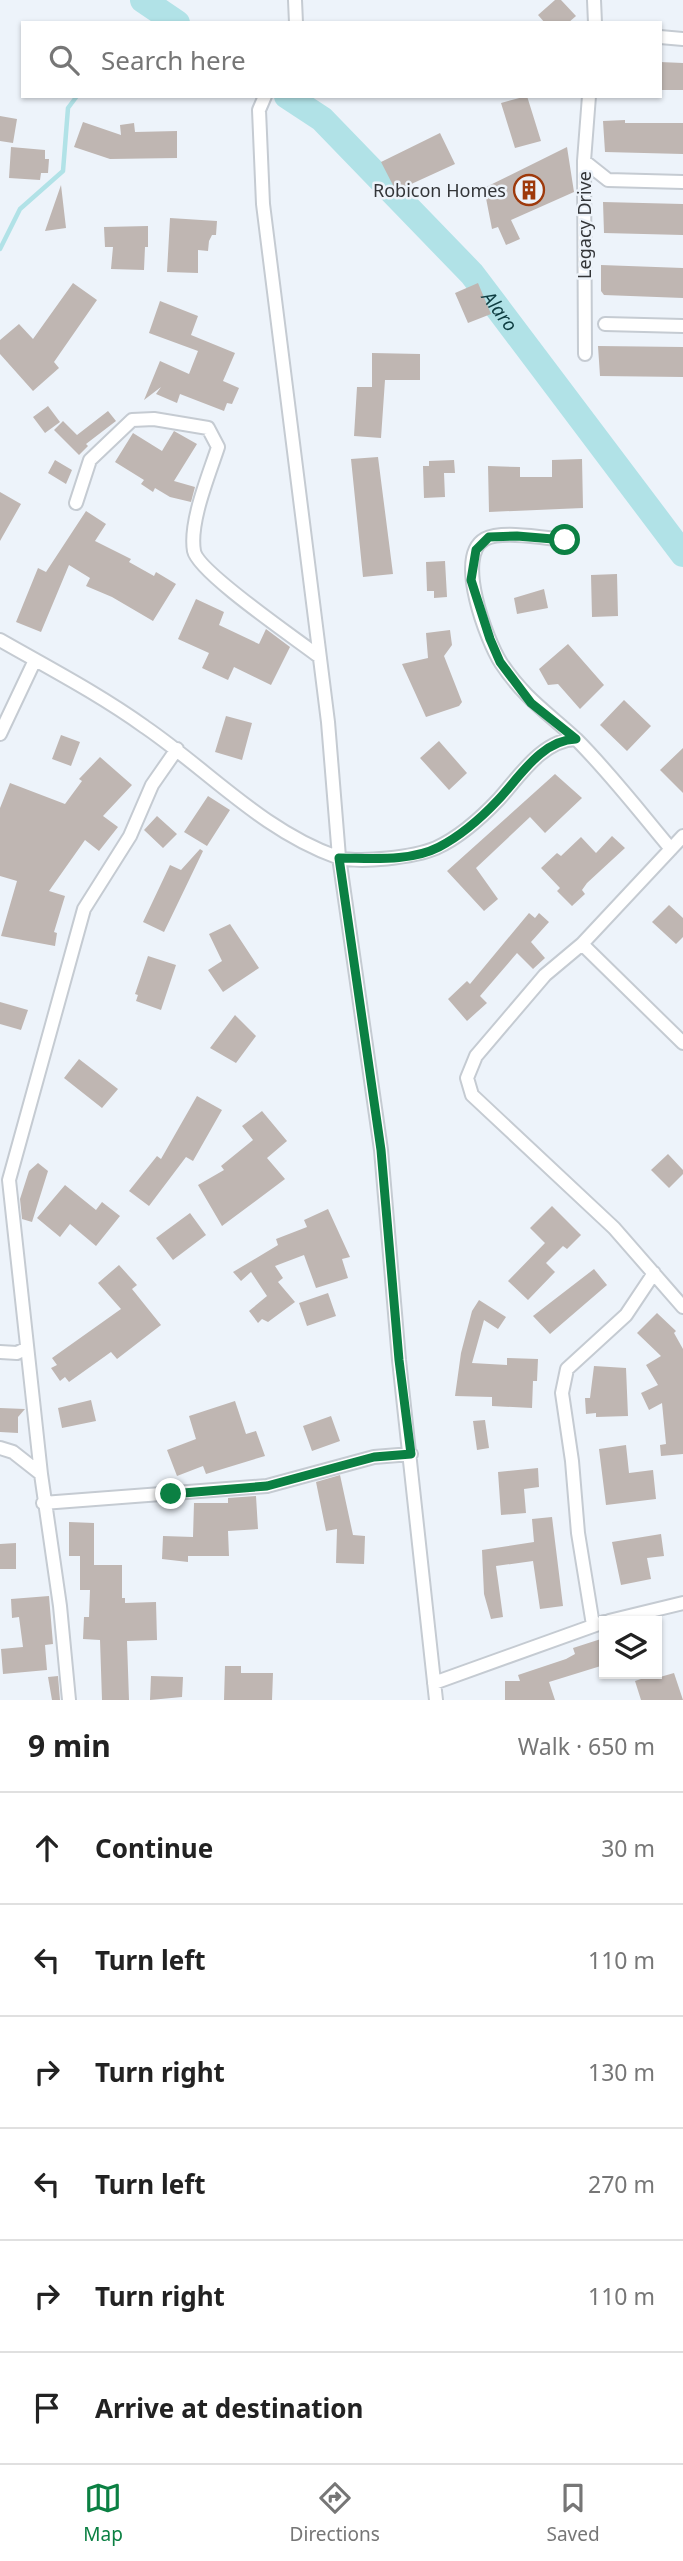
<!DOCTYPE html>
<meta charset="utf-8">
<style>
body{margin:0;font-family:"Noto Sans",sans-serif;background:#f2f2f2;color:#222}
.controls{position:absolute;right:21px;bottom:21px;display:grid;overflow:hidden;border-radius:0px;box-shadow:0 2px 5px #0004}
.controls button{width:63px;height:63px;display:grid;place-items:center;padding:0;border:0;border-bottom:2px solid #e0e0e0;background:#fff;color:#222;font:35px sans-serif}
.stop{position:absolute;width:21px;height:21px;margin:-16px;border:5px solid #0b8043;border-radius:50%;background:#fff}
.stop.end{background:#0b8043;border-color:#fff;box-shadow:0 2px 7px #0008}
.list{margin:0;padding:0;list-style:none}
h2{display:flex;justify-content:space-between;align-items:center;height:91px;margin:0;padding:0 28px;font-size:30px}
h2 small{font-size:23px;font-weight:400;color:#767676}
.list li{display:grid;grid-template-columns:46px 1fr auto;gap:21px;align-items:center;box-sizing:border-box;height:112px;padding:0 28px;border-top:2px solid #e0e0e0}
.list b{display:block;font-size:26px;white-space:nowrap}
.list em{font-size:23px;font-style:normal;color:#767676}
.icon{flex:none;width:38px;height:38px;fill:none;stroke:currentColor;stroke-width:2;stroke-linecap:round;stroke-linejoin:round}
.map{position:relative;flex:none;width:683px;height:1700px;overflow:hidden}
.search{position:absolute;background:#fff;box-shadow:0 2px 5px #0004;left:21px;right:21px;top:21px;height:77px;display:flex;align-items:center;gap:18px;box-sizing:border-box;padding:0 24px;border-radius:0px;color:#767676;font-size:26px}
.sheet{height:763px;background:#fff}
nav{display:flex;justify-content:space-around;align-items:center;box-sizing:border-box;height:98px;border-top:2px solid #e0e0e0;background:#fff;font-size:19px;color:#767676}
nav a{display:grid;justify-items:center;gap:4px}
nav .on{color:#0b8043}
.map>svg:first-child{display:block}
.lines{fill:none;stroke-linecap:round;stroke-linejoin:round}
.stream{stroke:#b1e2e7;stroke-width:4.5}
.river{stroke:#b1e2e7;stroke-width:26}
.building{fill:#bfb6b2}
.minor-casing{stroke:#c5cbd2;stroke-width:16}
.minor{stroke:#fff;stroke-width:12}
.route{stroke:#0b8043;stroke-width:9}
.labels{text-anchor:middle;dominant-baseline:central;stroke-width:5;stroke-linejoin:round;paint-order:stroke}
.poi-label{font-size:18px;fill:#333538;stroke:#edf3fa;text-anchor:end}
.street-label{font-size:18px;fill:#333538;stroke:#edf3fa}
.water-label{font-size:19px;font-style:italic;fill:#0d3c40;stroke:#edf3fa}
</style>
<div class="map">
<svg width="683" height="1700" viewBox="0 0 683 1700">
<rect width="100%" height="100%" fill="#edf3fa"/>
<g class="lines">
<path class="stream" d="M165,23l7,-4
M0,249l20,-40 43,-38 5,-63 9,-12"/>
<g class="river">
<path d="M143,0l34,23"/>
<path id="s1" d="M287,96l35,23 150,155 211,280"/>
</g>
</g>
<path class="building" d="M555,0h6l15,16 -8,7h-23l-7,-8z
M660,62l23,1v27h-23z
M527,96l14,45 -26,7 -14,-45z
M0,116l17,3 -4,24 -13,-2z
M625,120v3h58v31l-78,-2 -2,-31z
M83,122l38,13 -1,-10 14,-2 1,9 42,-1v27l-67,1 -36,-12z
M440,133l15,31 -59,27 -15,-29z
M11,147l34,3v9h4l-1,14h-7l-1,7 -31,-2z
M567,147l7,45 -63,28 9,19 -14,6 -8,-18 -6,2 -8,-41z
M61,185l5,43 -21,3z
M603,202l80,2v31l-79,-2z
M170,218l47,3 -1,14h-4l-3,6 -1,10 -10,-1v23l-31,-1z
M148,226v21h-3l-1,23 -33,-1 2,-22h-8l-1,-20z
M601,265l82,3v30l-79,-3 -3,-4z
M73,283l24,17 -43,62 5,6 -26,23 -33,-37v-14l19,-16 14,15z
M478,283l13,31 -23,9 -13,-30z
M160,301l38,15 -7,19 44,18 -12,28 16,7 -7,16 -5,-1 -3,8 -44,-17 -3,9 -21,-9 5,-7 -17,13 16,-39 29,13 9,-23 -49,-18z
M598,346l85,1v30l-83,-1z
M372,353l48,1v26h-35l-4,58 -27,-2 3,-49h15z
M48,406l12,16 -15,11 -12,-16z
M108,411l8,10 -30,23 2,2 -9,9 -25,-25 9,-9 14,14z
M174,431l23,13 -23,37 21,6 -4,15 -21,-5 -15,-9 -2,4 -12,-8 3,-4 -29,-18 18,-29 29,18z
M378,457l15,117 -30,3 -12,-118z
M582,459l1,49 -94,4 -1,-46 32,1v10h32v-17z
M55,460l17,10 -6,14 -18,-11z
M454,460l1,13h-11l1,24 -21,1 -1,-32h6v-5z
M0,492l21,12 -21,37z
M86,511l20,13 -11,17 36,18 -2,3 25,14 2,-4 20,12 -23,37 -41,-24 -26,-11 4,-8 -21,-13 -28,67 -25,-10 22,-54 8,4z
M445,561l2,36 -13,1v-7h-7l-1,-29z
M617,574l1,42 -26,1 -1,-42z
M544,589l4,19 -31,6 -3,-16z
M196,599l28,13 -5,13 40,19 7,-15 24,18 -19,38 -37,-18 -6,13 -26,-12 7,-15 -31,-14z
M450,630l2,15 -8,11 18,46 -3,4 -33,11 -24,-53 26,-6 -2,-25z
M568,644l36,41 -24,24 -22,-25 -10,1 -9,-16z
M624,700l27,26 -24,25 -27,-26z
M226,716l26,7 -10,37 -27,-8z
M61,735l19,7 -9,24 -19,-7z
M439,741l28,32 -18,17 -29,-32z
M683,748v45l-23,-23z
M100,757l32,28 -29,31 15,11 -19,24 -14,-11 -36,51 16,5 -11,36 3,1 -2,13 -54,-10 16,-55 -17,-5v-68l10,-25 55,21 17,-23 -3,-2z
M555,774l27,24 -37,35 -15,-16 -54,51 22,31 -14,12 -37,-40z
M208,796l22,14 -23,36 -23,-14z
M157,816l20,18 -14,14 -19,-18z
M612,836l13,12 -38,35 -5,7 3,4 -13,12 -15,-15 3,-3 -19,-20 16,-15 4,3 20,-19 15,16z
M200,849l3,2 -39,81 -21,-10 27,-57 11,5z
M669,905l14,13v19l-7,7 -24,-22z
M529,913l6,5 4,-5 10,9 -18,20 14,16 -12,11 -16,-16 -37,43 7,7 -20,18 -19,-22 19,-18 3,3z
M230,924l29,44 -36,24 -15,-22 14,-9 -13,-27z
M148,956l28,9 -15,45 -25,-9 2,-6 -3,-1z
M0,1002l28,8 -7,20 -21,-6z
M235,1015l21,21 -20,27 -26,-15z
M79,1059l39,30 -16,19 -38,-30z
M197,1096l25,14 -29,51 -7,-4 -37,49 -20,-15 28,-35 4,3z
M262,1111l25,30 -20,17 18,21 -63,47 -24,-41 26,-15 -3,-4 32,-26 -11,-14z
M668,1154l15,16v4l-14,14 -18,-18z
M38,1163l10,8 -16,51 -10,-3 -2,-20 9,-28z
M65,1185l31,25 6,-8 18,14 -24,30 -26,-22 -10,13 -23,-19z
M552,1206l29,29 -14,14 -4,-3 -17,17 9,9 -27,28 -20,-19 37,-38 -15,-15z
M328,1209l22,48 -8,2 6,19 -32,10 -12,-33 -29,11 8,12 -5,4 17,20 -27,20 -6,-3 -4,4 -9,-12 18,-15 -16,-24 -10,9 -8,-9 45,-27 -2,-6 31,-12 -3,-7z
M190,1213l16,22 -33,25 -17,-22z
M119,1265l18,20 -5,4 29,36 -44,34 -6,-7 -42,30 -4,-5 -5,4 -9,-13 6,-3 -5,-7 69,-49 -23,-26z
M594,1269l13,16 -57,49 -17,-18z
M328,1293l8,23 -29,10 -8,-23z
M479,1300l27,17 -8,12 -14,-9 -12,43 35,2v-7l31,1 -1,22h-4l-1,27 -40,-2v-9l-37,-1 6,-43 11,-42z
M657,1313l19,18 -2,2 9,16v105l-22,2 -1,-11 6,-1 -4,-41 -13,7 -8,-17 17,-8 -12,-20 15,-9 -24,-23z
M594,1366l32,2 2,48 -32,1v-4l-10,1 -1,-16h5z
M91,1400l5,21 -34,7 -4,-20z
M235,1401l11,33 10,-3 9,25 -59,18 -3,-8 -26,10 -10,-26 29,-11 -7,-23z
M0,1408l25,1 -7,8v16l-18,-1z
M331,1416l9,25 -28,10 -9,-25z
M485,1420l4,28 -12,2 -4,-29z
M626,1445l3,28 24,-3 3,29 -50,6 -7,-56z
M538,1468l1,19 -15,2 2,24 -25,2 -3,-43z
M340,1475l13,60 12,1 -1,28 -28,-1 1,-34 -11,2 -10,-49z
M256,1496l2,33 -30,2 1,25h-41v6l-26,-3 1,-23 30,1 1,-34h34v-5z
M552,1517l11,89 -23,3 -7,-48 -37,5 7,51 -12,2 -7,-25 -2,-44 52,-8 -2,-23z
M69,1522l25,1v42h28v33h3v5l31,-1 1,38 -30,1 2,59h-27l-2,-60 -17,-1 1,-22h5l1,-27h-10v-34h-11z
M661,1534l3,22 -17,2 4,21 -30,6 -9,-43z
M16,1543v26h-16v-25z
M49,1596l4,48 -8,1 2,25 -44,4 -2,-25 22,-2 -4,-30 -7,1 -1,-19z
M604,1638v27l-55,17 6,18h-50v-19h15l-2,-6 48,-16 9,-5 -2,-6z
M225,1666h16v7h32l-1,27h-48z
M659,1673l1,4 14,-4 9,27h-42l-6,-19z
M58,1676l2,24h-8l-4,-23z
M151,1676l32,1 -1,20 -32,3z"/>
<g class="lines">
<g class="minor-casing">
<path id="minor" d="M295,0l1,23
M594,0l1,23
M660,37l23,2
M265,96l-6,14 4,94 65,518 11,135 42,293 18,210 37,340
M584,161l24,19 75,2
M605,324l78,2
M585,354l-1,-193 5,-65
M76,503l14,-43 42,-40 22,-1 54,9 10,19c-9,28 -29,75 -24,104 4,21 101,87 123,104
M565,540c-20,-2 -63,-10 -80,-1 -31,17 2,102 16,124 24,36 46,49 75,76 34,34 64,73 95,110
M0,640c49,28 99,54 145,87 63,43 118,104 192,130 22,7 78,0 99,-9 22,-10 46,-31 63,-49 20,-22 43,-59 77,-60
M0,734l35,-74
M683,836l-101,108 -37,31 -69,81 -9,22 5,17 142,133 69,79
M582,944l101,99
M0,1352l17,1 10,-5
M0,1448l13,4 28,22 19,132 9,94
M41,1474l-32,-294 75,-271 46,-73 22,-51 25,-36
M43,1503l224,-17 107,-29 37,-3
M609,1621l74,-18
M593,1625l-15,-92 -6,-72 -10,-68 5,-24 59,-54 28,-42
M434,1683l170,-61"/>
</g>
<use href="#minor" class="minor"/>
</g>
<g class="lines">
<path class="route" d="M171,1494l96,-8 107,-29 37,-3 -12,-94 -18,-210 -42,-292c32,0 71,4 100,-11 21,-11 43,-30 59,-47 21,-22 43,-60 78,-61l-45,-36 -31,-41 -10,-23 -19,-59 5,-30 13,-13 28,-1 48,4"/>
</g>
<defs>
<g id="building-ring" transform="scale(1.575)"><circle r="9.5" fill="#edf3fa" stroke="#9e390b" stroke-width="1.5"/><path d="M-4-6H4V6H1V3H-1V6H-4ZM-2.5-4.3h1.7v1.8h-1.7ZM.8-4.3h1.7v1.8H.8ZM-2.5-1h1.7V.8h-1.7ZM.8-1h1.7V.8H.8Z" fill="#9e390b"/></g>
</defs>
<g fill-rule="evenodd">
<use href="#building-ring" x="529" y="190"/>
</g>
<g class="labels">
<g class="poi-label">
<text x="506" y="190">Robicon Homes</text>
</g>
<g class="street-label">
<text transform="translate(584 225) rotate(-90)">Legacy Drive</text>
</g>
<g class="water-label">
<text stroke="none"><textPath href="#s1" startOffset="304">Alaro</textPath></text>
</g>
</g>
</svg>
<div class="controls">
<button><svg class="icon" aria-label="layers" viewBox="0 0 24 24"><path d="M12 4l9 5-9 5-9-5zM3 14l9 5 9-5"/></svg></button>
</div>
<div class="stop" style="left:565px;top:540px"></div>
<div class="stop end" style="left:171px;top:1494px"></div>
<div class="search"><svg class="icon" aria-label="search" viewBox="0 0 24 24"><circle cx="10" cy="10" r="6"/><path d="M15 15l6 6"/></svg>Search here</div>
</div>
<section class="sheet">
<h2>9 min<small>Walk · 650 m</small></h2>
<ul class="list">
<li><svg class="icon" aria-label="ahead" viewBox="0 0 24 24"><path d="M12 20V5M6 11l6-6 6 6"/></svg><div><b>Continue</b></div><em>30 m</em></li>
<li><svg class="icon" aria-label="left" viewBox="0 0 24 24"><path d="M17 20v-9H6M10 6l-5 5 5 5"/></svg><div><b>Turn left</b></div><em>110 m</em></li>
<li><svg class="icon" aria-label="right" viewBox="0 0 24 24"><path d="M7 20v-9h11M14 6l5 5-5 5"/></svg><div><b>Turn right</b></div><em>130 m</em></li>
<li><svg class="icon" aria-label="left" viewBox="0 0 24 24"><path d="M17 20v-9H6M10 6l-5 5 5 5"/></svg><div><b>Turn left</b></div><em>270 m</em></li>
<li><svg class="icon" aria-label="right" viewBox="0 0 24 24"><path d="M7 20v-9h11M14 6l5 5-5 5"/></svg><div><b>Turn right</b></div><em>110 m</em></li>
<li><svg class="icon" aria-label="arrive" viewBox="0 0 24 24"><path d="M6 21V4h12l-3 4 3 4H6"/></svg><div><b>Arrive at destination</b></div></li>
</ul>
</section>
<nav>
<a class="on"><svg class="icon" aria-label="map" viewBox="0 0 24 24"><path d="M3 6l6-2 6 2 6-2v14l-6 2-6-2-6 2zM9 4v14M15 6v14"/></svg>Map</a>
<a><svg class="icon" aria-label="directions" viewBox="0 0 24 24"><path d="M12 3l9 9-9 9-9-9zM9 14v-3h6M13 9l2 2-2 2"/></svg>Directions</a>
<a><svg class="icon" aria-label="saved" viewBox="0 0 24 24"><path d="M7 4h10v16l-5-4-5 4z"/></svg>Saved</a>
</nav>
